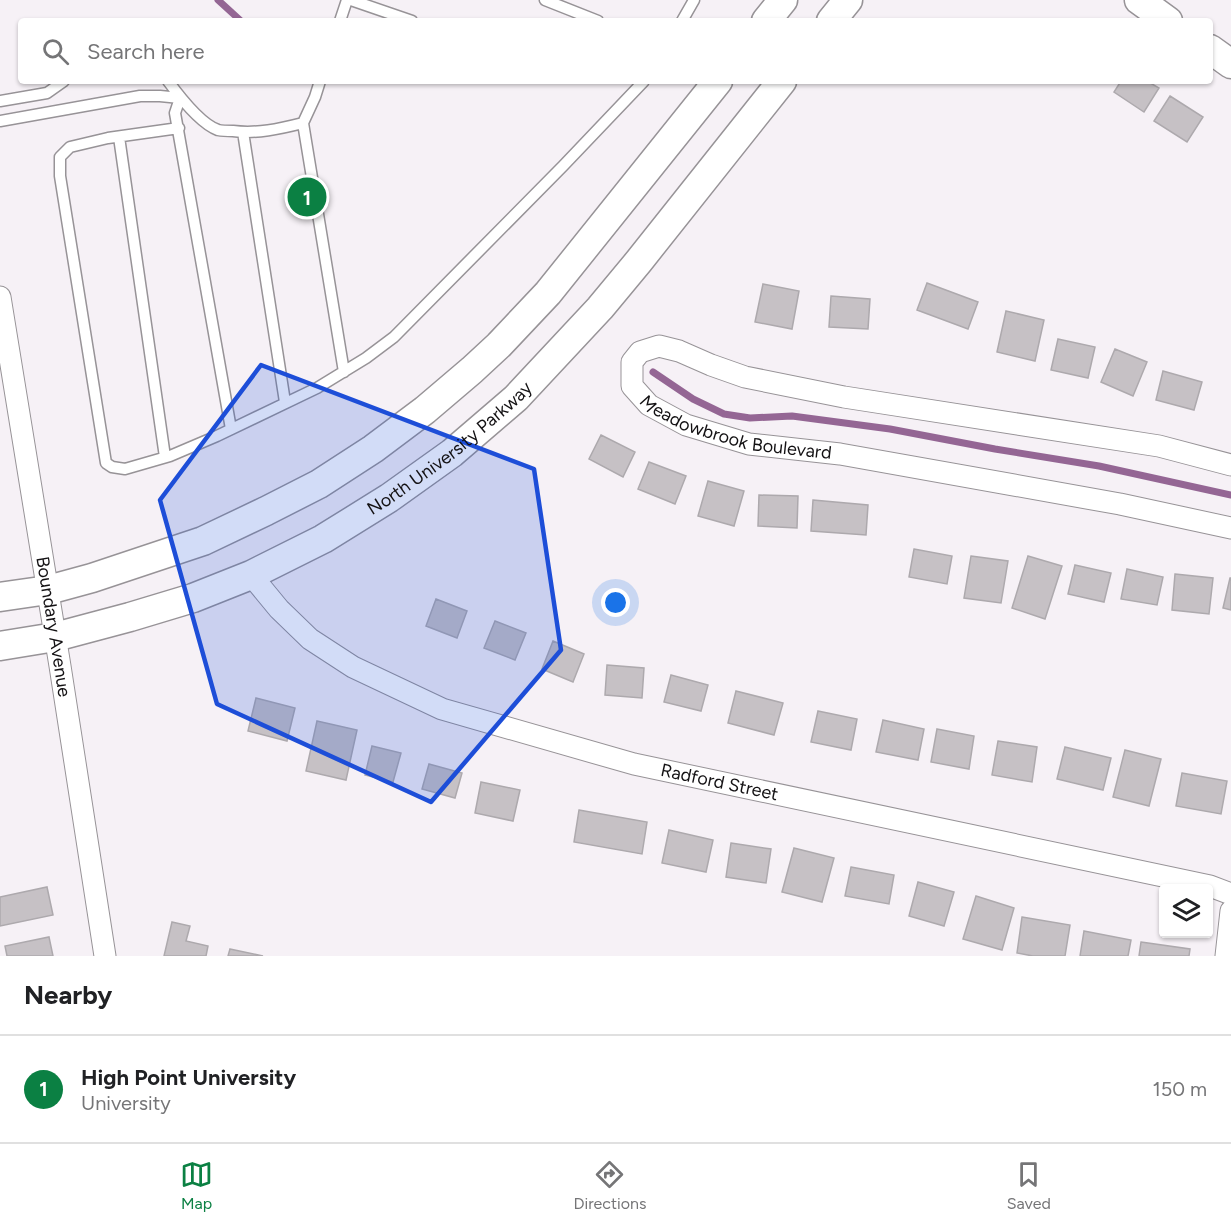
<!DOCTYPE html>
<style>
body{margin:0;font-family:Figtree,sans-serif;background:#f6f6f6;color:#202124}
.controls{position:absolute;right:18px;bottom:18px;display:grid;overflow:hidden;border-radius:6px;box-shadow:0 2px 4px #0004}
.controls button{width:54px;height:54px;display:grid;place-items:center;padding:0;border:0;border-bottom:2px solid #e0e0e0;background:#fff;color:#202124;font:30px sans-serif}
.you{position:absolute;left:616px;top:603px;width:21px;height:21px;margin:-15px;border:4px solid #fff;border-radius:50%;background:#1a73e8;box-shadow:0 0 0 9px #1a73e833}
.badge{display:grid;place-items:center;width:39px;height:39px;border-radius:50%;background:#0b8043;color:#fff;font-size:20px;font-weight:700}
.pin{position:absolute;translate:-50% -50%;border:3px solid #fff;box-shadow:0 2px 6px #0006}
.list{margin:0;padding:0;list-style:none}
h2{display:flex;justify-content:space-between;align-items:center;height:78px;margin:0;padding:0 24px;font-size:26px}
h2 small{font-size:20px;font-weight:400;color:#757577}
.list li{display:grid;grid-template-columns:39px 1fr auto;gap:18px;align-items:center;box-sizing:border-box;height:108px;padding:0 24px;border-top:2px solid #e0e0e0}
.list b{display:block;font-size:22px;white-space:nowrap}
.list p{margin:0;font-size:20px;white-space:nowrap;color:#757577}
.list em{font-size:20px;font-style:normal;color:#757577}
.icon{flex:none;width:33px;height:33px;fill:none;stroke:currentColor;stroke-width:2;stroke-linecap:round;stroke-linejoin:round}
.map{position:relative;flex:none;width:1231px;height:956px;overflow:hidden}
.search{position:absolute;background:#fff;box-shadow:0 2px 4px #0004;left:18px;right:18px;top:18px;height:66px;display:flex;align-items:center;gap:15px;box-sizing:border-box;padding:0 21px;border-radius:6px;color:#757577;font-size:22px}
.sheet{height:186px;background:#fff}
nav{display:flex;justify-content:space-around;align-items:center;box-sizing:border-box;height:84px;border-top:2px solid #e0e0e0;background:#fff;font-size:16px;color:#757577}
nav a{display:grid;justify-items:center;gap:3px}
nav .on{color:#0b8043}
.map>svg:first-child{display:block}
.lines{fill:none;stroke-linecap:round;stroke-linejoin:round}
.stream{stroke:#946694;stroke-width:7}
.building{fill:#c6c1c5;stroke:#ada9ad;stroke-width:1.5}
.lane-casing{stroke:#979397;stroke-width:13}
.street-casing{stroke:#979397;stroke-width:23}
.secondary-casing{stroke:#979397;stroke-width:31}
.lane{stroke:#fff;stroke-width:10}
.street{stroke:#fff;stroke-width:21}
.secondary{stroke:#fff;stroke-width:28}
.marked{fill:#1d4ed8;fill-opacity:0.2;stroke:#1d4ed8;stroke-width:4.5;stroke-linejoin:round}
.labels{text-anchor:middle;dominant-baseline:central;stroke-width:6;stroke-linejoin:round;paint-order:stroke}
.street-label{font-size:18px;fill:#131113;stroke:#f6f1f6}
</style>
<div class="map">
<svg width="1231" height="956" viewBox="0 0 1231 956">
<rect width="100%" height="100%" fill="#f6f1f6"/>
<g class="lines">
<path class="stream" d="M218,0l23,21
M653,372l40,27 31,15 26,4 42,-2 98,13 105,20 104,17 132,29"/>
</g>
<path class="building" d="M1121,81h26l12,7 -15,24 -30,-20z
M1170,96l33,21 -16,25 -33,-21z
M927,283l51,19 -10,27 -51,-19z
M763,284l36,7 -7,38 -37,-7z
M831,296l39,3 -2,30 -39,-2z
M1006,311l38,9 -9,41 -38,-9z
M1058,339l37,8 -7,31 -37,-8z
M1115,349l32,13 -14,34 -32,-14z
M1163,371l39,11 -8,28 -38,-10z
M601,435l34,17 -12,25 -34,-18z
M649,462l37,14 -11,28 -37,-15z
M708,481l36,10 -10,35 -36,-10z
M759,495l39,1 -1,32 -39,-2z
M813,500l55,5 -2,30 -55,-4z
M914,549l38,7 -5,28 -38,-7z
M971,556l37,5 -7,42 -37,-5z
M1028,556l34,10 -17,53 -33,-11z
M1075,565l36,8 -7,29 -36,-8z
M1127,569l36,8 -6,28 -36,-6z
M1175,574l38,4 -4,36 -37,-4z
M1230,578h1v32l-8,-2z
M436,599l31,12 -10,27 -31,-12z
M495,621l31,12 -11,27 -31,-12z
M553,641l31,13 -11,28 -31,-13z
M607,665l37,3 -2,30 -37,-3z
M671,675l37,10 -7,26 -37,-9z
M736,691l47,12 -9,32 -46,-12z
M256,698l39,10 -8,33 -39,-10z
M818,711l39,8 -6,31 -40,-8z
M883,720l41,9 -6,31 -42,-8z
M317,721l40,9 -11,50 -40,-9z
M937,729l37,7 -5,33 -38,-7z
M998,741l39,6 -5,35 -40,-7z
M372,746l29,7 -8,29 -28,-7z
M1065,747l46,11 -8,32 -46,-11z
M1125,750l36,9 -12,47 -36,-9z
M429,764l33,9 -7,25 -33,-9z
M1182,773l45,8 -6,33 -45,-8z
M481,782l39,8 -7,31 -38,-8z
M579,810l68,12 -5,32 -68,-12z
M669,830l44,10 -7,32 -44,-9z
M731,843l40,6 -5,34 -40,-6z
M794,848l40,10 -12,44 -40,-10z
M851,867l43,8 -5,29 -44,-8z
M918,882l36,10 -10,34 -35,-10z
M47,887l6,28 -53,11v-29z
M976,896l38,12 -12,42 -39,-11z
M1022,917l48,8 -5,31h-32l-16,-3z
M172,922l18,4 -4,15 22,5 -2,10h-42z
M1084,931l47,9 -3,16h-48z
M49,937l4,19h-46l-2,-10z
M1141,942l49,7 -1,7h-50z
M230,949l33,7h-35z"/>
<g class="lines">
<g class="lane-casing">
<path id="lane" d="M351,0l61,21
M545,0l53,21
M340,21l7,-21
M682,21l12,-21
M168,81c11,15 33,43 50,49 5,1 10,1 15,1 24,3 46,-2 70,-8
M320,81l-5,16 -12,26 41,249
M180,98l-5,15 56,316
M0,101l47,-8 17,-12
M0,121l140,-25h20l20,2
M179,128l-71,10 -38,9 -10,10v19l46,287 6,4 13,2 45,-13 47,-20 100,-48 49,-30 28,-21 169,-171 81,-85
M243,132l42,270
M119,137l46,320"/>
</g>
<g class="street-casing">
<g id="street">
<path id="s1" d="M0,297l60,369 45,290"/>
<path id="s2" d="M1231,465l-72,-19 -315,-49 -99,-20 -34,-12 -32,-14 -20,-5 -19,6 -8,10v24l17,19 37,20 63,19 91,10 280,50 111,24"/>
<path id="s3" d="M251,575l28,34 31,30 43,28 89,42 192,55 576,122 21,8"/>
<path d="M1226,956l5,-45"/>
</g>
</g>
<g class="secondary-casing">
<g id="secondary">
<path d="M1139,0l29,21"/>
<path d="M766,21l17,-21"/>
<path d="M831,21l17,-21"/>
<path d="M1210,49l21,15"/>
<path d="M0,597l48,-7 44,-12 111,-37 63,-30 53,-27 54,-35 52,-39 47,-40 27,-25 49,-52 170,-212"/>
<path id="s4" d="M0,646l55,-9 75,-20 63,-19 58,-23 72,-36 66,-41 63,-45 64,-55 84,-90 39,-47 143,-180"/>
</g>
</g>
<use href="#lane" class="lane"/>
<use href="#street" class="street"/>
<use href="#secondary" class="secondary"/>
</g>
<path class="marked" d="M261,365l273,104 27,181 -130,152 -214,-98 -57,-204z"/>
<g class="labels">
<g class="street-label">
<text stroke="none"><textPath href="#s2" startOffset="759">Meadowbrook Boulevard</textPath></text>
<text stroke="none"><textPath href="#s4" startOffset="498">North University Parkway</textPath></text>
<text stroke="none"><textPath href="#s1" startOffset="334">Boundary Avenue</textPath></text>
<text stroke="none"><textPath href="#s3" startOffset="524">Radford Street</textPath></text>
</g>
</g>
</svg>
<div class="controls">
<button><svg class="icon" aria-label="layers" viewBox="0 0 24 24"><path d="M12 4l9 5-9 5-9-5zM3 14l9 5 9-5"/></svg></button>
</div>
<div class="you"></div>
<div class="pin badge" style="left:307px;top:197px">1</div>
<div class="search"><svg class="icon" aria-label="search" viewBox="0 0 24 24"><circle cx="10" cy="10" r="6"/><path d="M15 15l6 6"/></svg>Search here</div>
</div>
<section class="sheet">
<h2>Nearby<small></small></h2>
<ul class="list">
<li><span class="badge">1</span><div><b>High Point University</b><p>University</p></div><em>150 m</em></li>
</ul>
</section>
<nav>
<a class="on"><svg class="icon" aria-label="map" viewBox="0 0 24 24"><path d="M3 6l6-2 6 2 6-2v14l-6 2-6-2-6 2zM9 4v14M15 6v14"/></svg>Map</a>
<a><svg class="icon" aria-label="directions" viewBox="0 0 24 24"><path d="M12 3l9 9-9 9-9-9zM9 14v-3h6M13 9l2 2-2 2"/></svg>Directions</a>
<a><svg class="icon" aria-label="saved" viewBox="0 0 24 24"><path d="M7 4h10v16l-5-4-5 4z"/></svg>Saved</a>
</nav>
